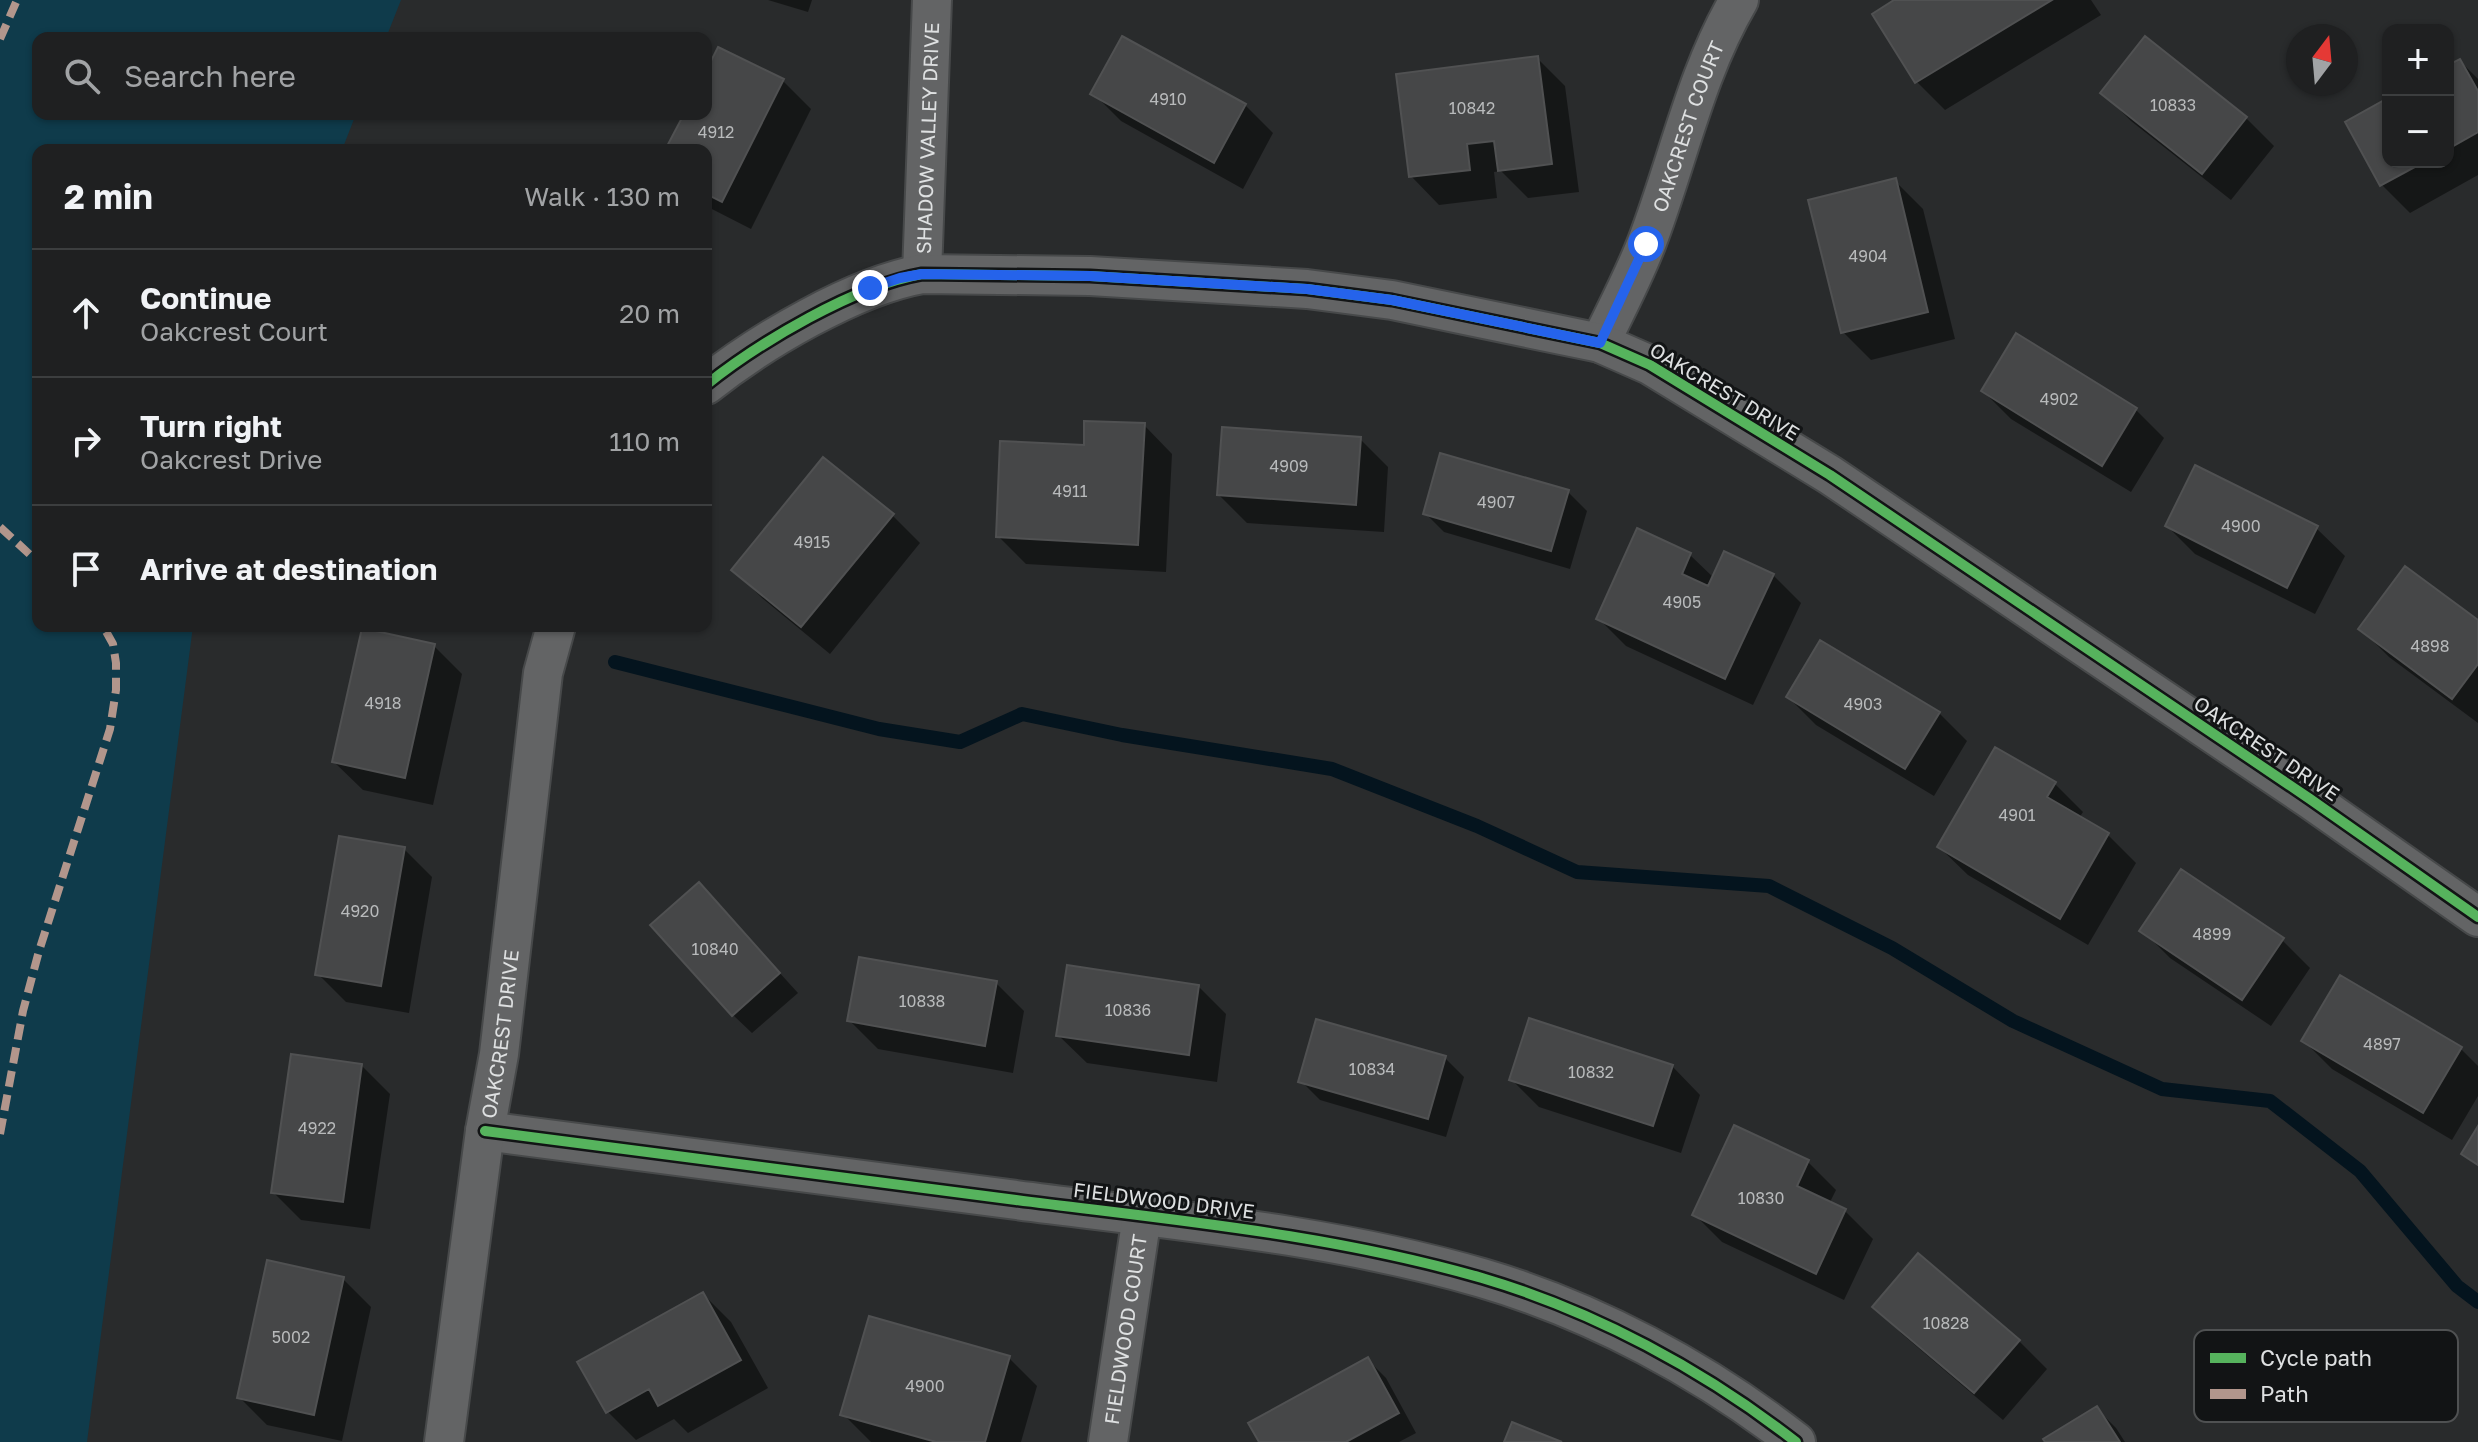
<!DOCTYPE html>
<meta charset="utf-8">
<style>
body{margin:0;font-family:"Golos Text",sans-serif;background:#27282a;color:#f1f3f6}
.controls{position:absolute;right:24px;top:24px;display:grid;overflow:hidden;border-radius:16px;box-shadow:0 2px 6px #0004}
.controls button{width:72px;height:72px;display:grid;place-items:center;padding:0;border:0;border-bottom:2px solid #3c3e3f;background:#1f2021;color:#f1f3f6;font:40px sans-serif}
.compass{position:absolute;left:2286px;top:24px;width:72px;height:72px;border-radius:50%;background:#1f2021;box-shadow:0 2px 6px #0004;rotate:16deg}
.stop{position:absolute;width:24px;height:24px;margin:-18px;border:6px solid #2563eb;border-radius:50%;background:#fff}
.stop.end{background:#2563eb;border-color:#fff;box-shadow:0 2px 8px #0008}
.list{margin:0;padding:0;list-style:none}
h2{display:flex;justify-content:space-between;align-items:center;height:104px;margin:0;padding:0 32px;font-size:34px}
h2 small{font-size:26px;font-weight:400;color:#a1a3a5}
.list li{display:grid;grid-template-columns:52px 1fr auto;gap:24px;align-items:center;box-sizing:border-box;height:128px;padding:0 32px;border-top:2px solid #3c3e3f}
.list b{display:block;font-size:30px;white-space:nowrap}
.list p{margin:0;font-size:26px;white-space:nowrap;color:#a1a3a5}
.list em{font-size:26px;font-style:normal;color:#a1a3a5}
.icon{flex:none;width:44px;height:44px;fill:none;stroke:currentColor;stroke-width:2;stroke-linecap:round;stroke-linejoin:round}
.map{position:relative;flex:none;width:2478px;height:1442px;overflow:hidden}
.search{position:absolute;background:#1f2021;box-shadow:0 2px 6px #0004;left:32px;top:32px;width:680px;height:88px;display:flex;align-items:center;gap:20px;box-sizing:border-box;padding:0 28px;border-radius:16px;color:#a1a3a5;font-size:30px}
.panel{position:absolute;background:#1f2021;box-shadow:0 2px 6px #0004;left:32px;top:144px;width:680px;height:488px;border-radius:16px}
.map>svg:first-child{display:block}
.green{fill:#0f3b4b}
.shadow{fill:#0007}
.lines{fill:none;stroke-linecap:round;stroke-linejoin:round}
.stream{stroke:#04141e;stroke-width:14}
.building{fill:#464748;stroke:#505152;stroke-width:2}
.minor-casing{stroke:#47494a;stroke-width:42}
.minor{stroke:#636465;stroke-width:38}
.quiet{stroke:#b2968c;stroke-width:8;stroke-dasharray:16 8;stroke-linecap:butt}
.cycleway-casing{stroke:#121415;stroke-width:15}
.cycleway{stroke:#56b35d;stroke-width:10}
.route{stroke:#2563eb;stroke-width:10}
.labels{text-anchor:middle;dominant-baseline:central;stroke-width:6;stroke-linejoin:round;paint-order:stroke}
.number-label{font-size:16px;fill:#b8babb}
.street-label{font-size:20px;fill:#dee0e1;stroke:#121415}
.key{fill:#121415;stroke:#4f5152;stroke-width:2}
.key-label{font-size:22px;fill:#dee0e1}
</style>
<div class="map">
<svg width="2478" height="1442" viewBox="0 0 2478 1442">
<rect width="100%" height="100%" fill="#292b2c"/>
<path class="green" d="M0,0h401l-15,38h-348v76h318l-14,36h-304v476h155l-106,816h-87z"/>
<path class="shadow" d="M768,0h44l-4,12z
M1898,0h193l10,15 -156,95 -28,-28 -43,-68z
M1537,58l28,28 14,106 -51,6 -27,-27 -7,1 3,26 -58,7 -28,-29z
M2460,61l18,18v96l-68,38 -28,-28 6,-84v61h60v-94z
M706,75l77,6 28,28 -60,120 -45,-23v-56h-39l19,-36h20z
M1093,93l152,12 28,28 -30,56 -122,-68z
M2103,93l143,25 28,28 -43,54 -100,-79z
M1895,181l28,28 32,130 -84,21 -28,-28z
M2017,336l119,74 28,28 -33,54 -120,-73 -28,-28z
M1144,425l28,29 -6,118 -140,-8 -28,-28 87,-89z
M1360,439l28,28 -4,65 -137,-9 -28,-28z
M1568,492l19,19 -17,58 -126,-37 -19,-19z
M892,515l28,28 -90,111 -68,-56 -28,-28z
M2167,526l149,2 29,28 -30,58 -120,-60z
M1638,531l52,24 24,23 59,-3 28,28 -48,102 -127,-59 -28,-28z
M2478,622v101l-89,-66 -28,-28z
M434,646l28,28 -29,131 -70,-15 -29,-28z
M1788,697l151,16 28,28 -33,55 -118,-71z
M2055,784l28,28 -4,6 29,17 28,28 -48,82 -120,-70 -29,-28z
M404,849l28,28 -23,136 -63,-11 -28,-28z
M717,904l81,89 -46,40 -19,-18z
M2142,930l140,10 28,28 -39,58 -101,-68z
M2341,978l120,71 17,17v30l-26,44 -120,-71 -28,-28z
M996,983l28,28 -11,62 -135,-24 -28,-28z
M1198,986l28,28 -9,68 -130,-19 -29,-28z
M1445,1058l19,19 -18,60 -126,-37 -19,-19z
M362,1066l28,28 -20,135 -69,-9 -28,-28z
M1672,1066l28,29 -19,58 -142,-46 -28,-28z
M1808,1162l28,28 -7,14 16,7 28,28 -29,61 -122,-58 -28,-28z
M343,1279l28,28 -29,134 -75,-16 -28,-28z
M703,1294l28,28 37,66 -80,45 -14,-14 -38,21 -28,-28z
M1875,1306l144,35 28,28 -44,51 -101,-86z
M1009,1358l28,28 -16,56h-150l-28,-28z
M1367,1359l19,19 30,55 -17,9h-138z
M2097,1409l19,19 9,14h-78z"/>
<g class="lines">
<path class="stream" d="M615,662l264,67 81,13 62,-28 100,21 210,34 145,57 100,46 192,14 123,62 121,73 149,68 108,12 90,70 97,115 21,16"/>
</g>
<path class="building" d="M1894,0h158l-137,83 -43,-69z
M1122,36l124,68 -32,59 -124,-69z
M2145,36l102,81 -45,57 -102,-81z
M718,47l66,32 -62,123 -16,-8v-44h-41l19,-36h22v-43z
M1538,56l14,108 -54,7 -4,-30 -27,3 3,26 -61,7 -13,-103z
M2460,59l18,32v41l-30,17v-84z
M2388,98v64h36l-44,24 -35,-64z
M1896,178l32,134 -87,21 -33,-133z
M2016,333l121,75 -35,58 -121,-75z
M1084,421l61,2 -7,122 -142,-8 4,-96 84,4z
M1222,427l139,10 -5,68 -139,-10z
M1440,453l129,37 -18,61 -128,-37z
M823,457l71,57 -93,113 -70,-57z
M2195,465l123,61 -31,62 -122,-62z
M1637,528l54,25 -9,21 26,12 16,-35 50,23 -49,105 -129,-60z
M2405,566l73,54v44l-26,35 -94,-70z
M362,628l73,16 -30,134 -73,-16z
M1820,640l120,72 -35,57 -119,-72z
M1995,747l61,35 -9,15 62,36 -49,86 -123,-72z
M339,836l66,11 -24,139 -66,-11z
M2181,869l103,69 -42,62 -103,-69z
M699,882l81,91 -48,43 -82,-91z
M859,957l138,24 -12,65 -138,-25z
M1067,965l132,20 -10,70 -133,-19z
M2340,975l122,72 -39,66 -122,-72z
M1529,1018l144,47 -20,61 -144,-46z
M1316,1019l130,37 -18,63 -130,-37z
M291,1054l71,10 -19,138 -72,-9z
M1734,1125l75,35 -12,26 49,23 -30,65 -124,-59z
M2478,1126v39l-17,-11z
M1918,1253l102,87 -46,53 -102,-86z
M267,1260l77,17 -30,138 -77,-17z
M703,1292l38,68 -83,46 -9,-17 -43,24 -29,-51z
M869,1316l141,40 -25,86h-49l-96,-27z
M1368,1357l31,56 -53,29h-87l-11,-19z
M2097,1406l23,36h-75l-2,-3z
M1512,1422l50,20h-58z"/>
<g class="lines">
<g class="minor-casing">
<g id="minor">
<path id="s1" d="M922,274l10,-274"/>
<path id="s2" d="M1600,343c16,-33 34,-67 47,-101 31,-81 48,-167 92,-242"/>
<path d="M706,385c54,-43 148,-99 216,-111l168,2 217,13 85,11 208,43 50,22 180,110 480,324 168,118"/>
<path d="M485,1131c177,23 354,46 531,69 156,20 314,34 466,78 112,33 222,92 314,164"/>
<path id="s3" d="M444,1442l41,-311 14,-77 44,-381 13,-47"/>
<path id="s4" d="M1108,1442l34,-226"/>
</g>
</g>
<use href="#minor" class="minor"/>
<path class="quiet" d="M0,39l17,-39
M0,527l38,35
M0,1134l23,-123 16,-60 71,-222 6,-39v-27l-3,-19 -10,-18"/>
<g class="cycleway-casing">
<path id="cycleway" d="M706,385c54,-43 148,-99 216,-111l168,2 217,13 85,11 208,43 50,22 180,110 480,324 168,118
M485,1131c177,23 354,46 531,69 156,20 314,34 466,78 112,33 222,92 314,164"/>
</g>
<use href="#cycleway" class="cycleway"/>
</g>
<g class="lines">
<path class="route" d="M870,288l30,-10 22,-4 168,2 217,13 85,11 208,43 46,-99"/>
</g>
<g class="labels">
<g class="number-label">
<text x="1168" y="99">4910</text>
<text x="2173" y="105">10833</text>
<text x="1472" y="108">10842</text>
<text x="716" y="132">4912</text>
<text x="1868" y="256">4904</text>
<text x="2059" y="399">4902</text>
<text x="1289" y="466">4909</text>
<text x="1070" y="491">4911</text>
<text x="1496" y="502">4907</text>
<text x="2241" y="526">4900</text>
<text x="812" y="542">4915</text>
<text x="1682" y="602">4905</text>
<text x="2430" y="646">4898</text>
<text x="383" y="703">4918</text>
<text x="1863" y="704">4903</text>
<text x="2017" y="815">4901</text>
<text x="360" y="911">4920</text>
<text x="2212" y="934">4899</text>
<text x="715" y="949">10840</text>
<text x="922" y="1001">10838</text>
<text x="1128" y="1010">10836</text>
<text x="2382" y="1044">4897</text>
<text x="1372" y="1069">10834</text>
<text x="1591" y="1072">10832</text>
<text x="317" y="1128">4922</text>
<text x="1761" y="1198">10830</text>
<text x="1946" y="1323">10828</text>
<text x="291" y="1337">5002</text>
<text x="925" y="1386">4900</text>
</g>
<g class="street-label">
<text stroke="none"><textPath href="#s2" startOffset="234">OAKCREST COURT</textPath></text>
<text stroke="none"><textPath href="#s1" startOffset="136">SHADOW VALLEY DRIVE</textPath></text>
<text transform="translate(1725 391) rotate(31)">OAKCREST DRIVE</text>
<text transform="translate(2267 748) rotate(34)">OAKCREST DRIVE</text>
<text stroke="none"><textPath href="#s3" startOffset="412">OAKCREST DRIVE</textPath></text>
<text transform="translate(1164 1200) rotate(7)">FIELDWOOD DRIVE</text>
<text stroke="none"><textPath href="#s4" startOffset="114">FIELDWOOD COURT</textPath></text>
</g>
</g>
<rect x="2194" y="1330" width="264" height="92" rx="12" class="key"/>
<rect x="2210" y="1353" width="36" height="10" fill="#56b35d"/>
<rect x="2210" y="1389" width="36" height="10" fill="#b2968c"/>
<g class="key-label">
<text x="2260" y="1366">Cycle path</text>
<text x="2260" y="1402">Path</text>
</g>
</svg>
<div class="controls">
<button>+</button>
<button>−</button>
</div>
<svg class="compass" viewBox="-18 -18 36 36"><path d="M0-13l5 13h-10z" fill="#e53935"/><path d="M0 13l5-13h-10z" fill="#a1a3a5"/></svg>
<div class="stop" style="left:1646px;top:244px"></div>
<div class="stop end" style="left:870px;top:288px"></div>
<div class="search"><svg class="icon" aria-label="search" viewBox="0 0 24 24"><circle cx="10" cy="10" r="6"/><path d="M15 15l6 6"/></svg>Search here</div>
<section class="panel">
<h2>2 min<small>Walk · 130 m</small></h2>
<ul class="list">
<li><svg class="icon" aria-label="ahead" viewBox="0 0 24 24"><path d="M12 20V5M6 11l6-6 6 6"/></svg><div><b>Continue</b><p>Oakcrest Court</p></div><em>20 m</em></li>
<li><svg class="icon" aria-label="right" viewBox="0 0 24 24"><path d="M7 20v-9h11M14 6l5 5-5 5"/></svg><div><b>Turn right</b><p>Oakcrest Drive</p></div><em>110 m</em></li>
<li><svg class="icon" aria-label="arrive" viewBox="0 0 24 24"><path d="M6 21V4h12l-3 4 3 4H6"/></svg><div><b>Arrive at destination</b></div></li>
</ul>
</section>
</div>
